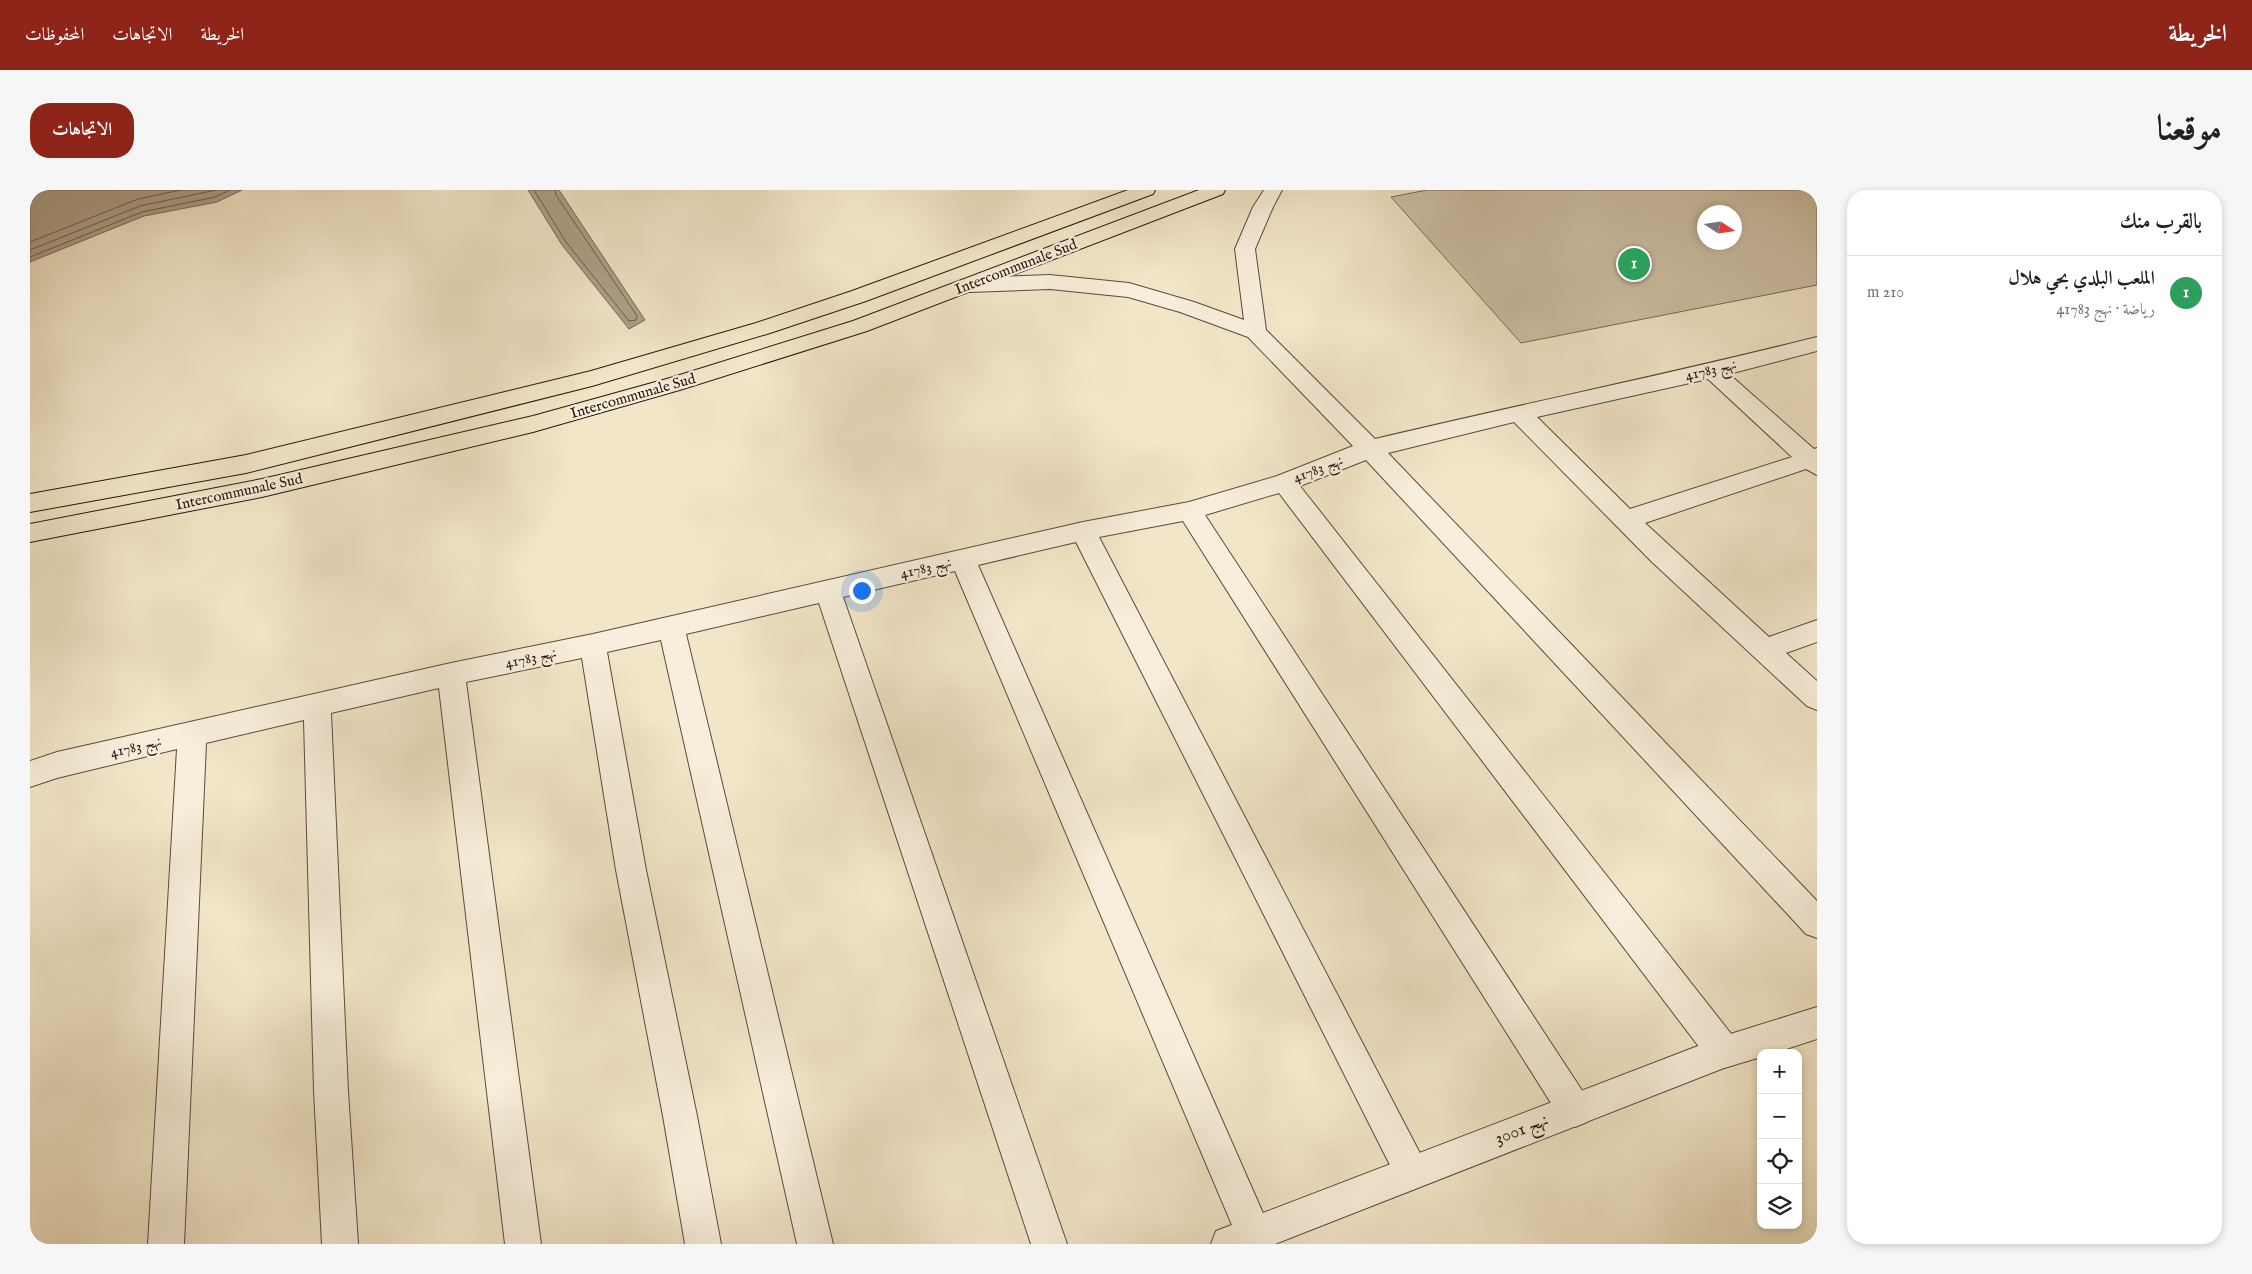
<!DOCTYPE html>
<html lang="ar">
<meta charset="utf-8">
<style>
body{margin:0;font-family:"IM FELL English",Amiri,serif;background:#f6f6f6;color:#202124;direction:rtl}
.controls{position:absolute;right:15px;bottom:15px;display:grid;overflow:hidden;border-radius:10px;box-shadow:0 2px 8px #0003}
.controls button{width:45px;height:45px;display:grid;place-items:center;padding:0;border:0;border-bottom:1px solid #e0e0e0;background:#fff;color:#202124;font:25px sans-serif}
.compass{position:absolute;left:1667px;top:15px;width:45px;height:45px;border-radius:50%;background:#fff;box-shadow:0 2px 8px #0003;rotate:102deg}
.you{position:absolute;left:831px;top:400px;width:18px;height:18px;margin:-12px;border:4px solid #fff;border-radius:50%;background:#1a73e8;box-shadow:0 0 0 8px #1a73e833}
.badge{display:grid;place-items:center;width:32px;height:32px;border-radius:50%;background:#8f2418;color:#fff;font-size:16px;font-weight:700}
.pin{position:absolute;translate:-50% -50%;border:2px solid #fff;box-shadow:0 1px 5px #0006}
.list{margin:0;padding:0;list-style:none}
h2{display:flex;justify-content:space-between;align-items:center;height:65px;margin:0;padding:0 20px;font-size:21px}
h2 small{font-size:16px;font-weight:400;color:#757577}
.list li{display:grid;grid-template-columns:32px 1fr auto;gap:15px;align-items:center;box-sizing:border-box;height:75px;padding:0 20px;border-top:1px solid #e0e0e0}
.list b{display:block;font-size:19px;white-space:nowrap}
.list p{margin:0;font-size:16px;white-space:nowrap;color:#757577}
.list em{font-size:16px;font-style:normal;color:#757577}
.icon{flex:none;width:28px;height:28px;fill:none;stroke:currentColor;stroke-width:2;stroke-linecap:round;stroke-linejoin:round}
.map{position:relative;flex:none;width:1787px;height:1054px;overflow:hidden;direction:ltr;border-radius:20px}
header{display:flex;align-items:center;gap:30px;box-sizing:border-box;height:70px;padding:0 25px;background:#8f2418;color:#fff}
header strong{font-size:24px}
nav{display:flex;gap:28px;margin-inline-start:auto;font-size:18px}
.intro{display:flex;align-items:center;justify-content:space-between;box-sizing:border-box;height:120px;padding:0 30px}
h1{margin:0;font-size:35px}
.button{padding:12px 22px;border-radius:20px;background:#8f2418;color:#fff;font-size:18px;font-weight:700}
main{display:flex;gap:30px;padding:0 30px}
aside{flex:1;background:#fff;border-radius:20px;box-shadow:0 2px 8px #0003}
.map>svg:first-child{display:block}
.green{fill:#cfc3a9;stroke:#7a6d5c;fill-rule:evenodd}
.water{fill:#ada089;stroke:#776959}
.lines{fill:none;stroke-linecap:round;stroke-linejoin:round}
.shore{stroke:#6a5c4c;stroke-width:1}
.minor-casing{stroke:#594b3e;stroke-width:2}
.tertiary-casing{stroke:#594b3e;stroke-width:2}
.trunk-casing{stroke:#261710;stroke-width:2}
.minor{fill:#f7efdb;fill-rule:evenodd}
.tertiary{fill:#f7efdb;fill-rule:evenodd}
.trunk{fill:#f2e6c8;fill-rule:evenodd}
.labels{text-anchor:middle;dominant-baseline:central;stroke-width:4.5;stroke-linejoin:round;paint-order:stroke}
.street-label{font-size:15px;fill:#261710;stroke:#f7efdb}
.near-street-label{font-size:18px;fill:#261710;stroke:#f7efdb}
</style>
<header>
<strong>الخريطة</strong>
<nav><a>الخريطة</a><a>الاتجاهات</a><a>المحفوظات</a></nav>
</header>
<div class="intro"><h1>موقعنا</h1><a class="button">الاتجاهات</a></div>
<main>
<aside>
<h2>بالقرب منك<small></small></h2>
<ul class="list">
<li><span class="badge" style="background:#2e9e5b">1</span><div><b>الملعب البلدي بحي هلال</b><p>رياضة · نهج 41783</p></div><em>210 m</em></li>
</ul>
</aside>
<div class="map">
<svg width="1787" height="1054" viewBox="0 0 1787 1054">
<rect width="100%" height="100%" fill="#f2e6c8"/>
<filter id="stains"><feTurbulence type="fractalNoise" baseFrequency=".004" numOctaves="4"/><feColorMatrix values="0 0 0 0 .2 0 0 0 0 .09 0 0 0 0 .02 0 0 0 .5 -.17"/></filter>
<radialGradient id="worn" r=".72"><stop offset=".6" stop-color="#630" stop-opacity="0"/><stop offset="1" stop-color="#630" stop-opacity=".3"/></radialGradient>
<path class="green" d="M1397,0h390v95l-296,58 -130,-146zM1674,22h30v30h-30z"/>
<path class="water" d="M0,0h212l-25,12 -73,14 -114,46z
M498,0h31l86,130 -16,9 -67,-84z"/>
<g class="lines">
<path class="shore" d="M504,0l32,52 63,79 7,-1 1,-4 -81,-121 -1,-5
M0,52l108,-43 43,-9
M0,60l110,-44 76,-16
M0,67l112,-45 73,-15 15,-7"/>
<g class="minor-casing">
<path id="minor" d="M1234,0h18l-9,17 -18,42 11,81 109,109c147,-35 295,-65 442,-102v14l-88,23 85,75 3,-1v27l-11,-6 -161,54 124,114 48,-17v22l-31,11 31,28v29l-10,-4 -156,-145 -137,-139 -126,31 429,448v37l-11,-4 -440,-474 -66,26 436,554 4,12 -4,12 -12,4 -12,-4 -433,-571 -74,22 382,583 5,12 -5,12 -12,5 -12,-5 -380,-601 -84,16 325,624 5,12 -5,12 -12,5 -12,-5 -324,-643 -98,23 288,655 5,13 -5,11h-26l-285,-673 -112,26 224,647h-36l-212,-641 -133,31 147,610h-36l-136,-604 -54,12 39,218 51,246 24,128h-36l-22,-128 -47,-246 -34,-212 -116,24 75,562h-36l-66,-556 -108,25 17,378 10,153h-36l-8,-153 -10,-371 -98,23 -22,501h-36l29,-495 -120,29 -27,9v-26l27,-9 394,-89 142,-29 490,-112 106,-20 88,-26 76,-30 -105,-109 -68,-25 -52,-15 -78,-8 -80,3 -7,-2 -3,-5 3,-5 7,-2 80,-3 79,8 65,19 50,18 -9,-71 18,-42zM1678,189l84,78 -162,52 -93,-92z"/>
</g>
<g class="tertiary-casing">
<path id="tertiary" d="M1787,817v32l-43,14h-13v4l-37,11 -449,176h-64l5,-13 13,-5 495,-190z"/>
</g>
<g class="trunk-casing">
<path id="trunk" d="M1098,0h27l-2,4 -287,107 -96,32 -178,53 -346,87 -216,39v-18l216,-39 345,-84 165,-48 96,-32z
M1169,0h26l-2,4 -356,137 -184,58 -150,43 -271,65 -232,45v-18l232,-45 271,-63 137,-38 183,-57z"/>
</g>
<use href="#minor" class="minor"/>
<use href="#tertiary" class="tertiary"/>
<use href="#trunk" class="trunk"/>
</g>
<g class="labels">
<g class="street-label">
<text transform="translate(986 77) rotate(-21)">Intercommunale Sud</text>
<text transform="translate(1681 180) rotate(-13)">نهج 41783</text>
<text transform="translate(603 206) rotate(-16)">Intercommunale Sud</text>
<text transform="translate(1288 279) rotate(-21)">نهج 41783</text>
<text transform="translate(209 302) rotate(-12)">Intercommunale Sud</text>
<text transform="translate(896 378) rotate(-13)">نهج 41783</text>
<text transform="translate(501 468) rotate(-12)">نهج 41783</text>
<text transform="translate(106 557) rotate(-13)">نهج 41783</text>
</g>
<g class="near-street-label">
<text transform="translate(1492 940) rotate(-21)">نهج 3001</text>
</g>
</g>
<rect width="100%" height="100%" filter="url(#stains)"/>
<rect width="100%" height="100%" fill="url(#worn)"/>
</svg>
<div class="controls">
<button>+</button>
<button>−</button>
<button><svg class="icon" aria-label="locate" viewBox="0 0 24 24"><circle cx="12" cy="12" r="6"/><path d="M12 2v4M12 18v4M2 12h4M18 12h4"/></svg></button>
<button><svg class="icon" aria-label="layers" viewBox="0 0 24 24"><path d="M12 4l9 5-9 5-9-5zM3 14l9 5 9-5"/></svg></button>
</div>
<svg class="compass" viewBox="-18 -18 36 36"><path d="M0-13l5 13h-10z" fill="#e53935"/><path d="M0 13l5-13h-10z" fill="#757577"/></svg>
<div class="you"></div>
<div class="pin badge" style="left:1604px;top:74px;background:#2e9e5b">1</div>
</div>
</main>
